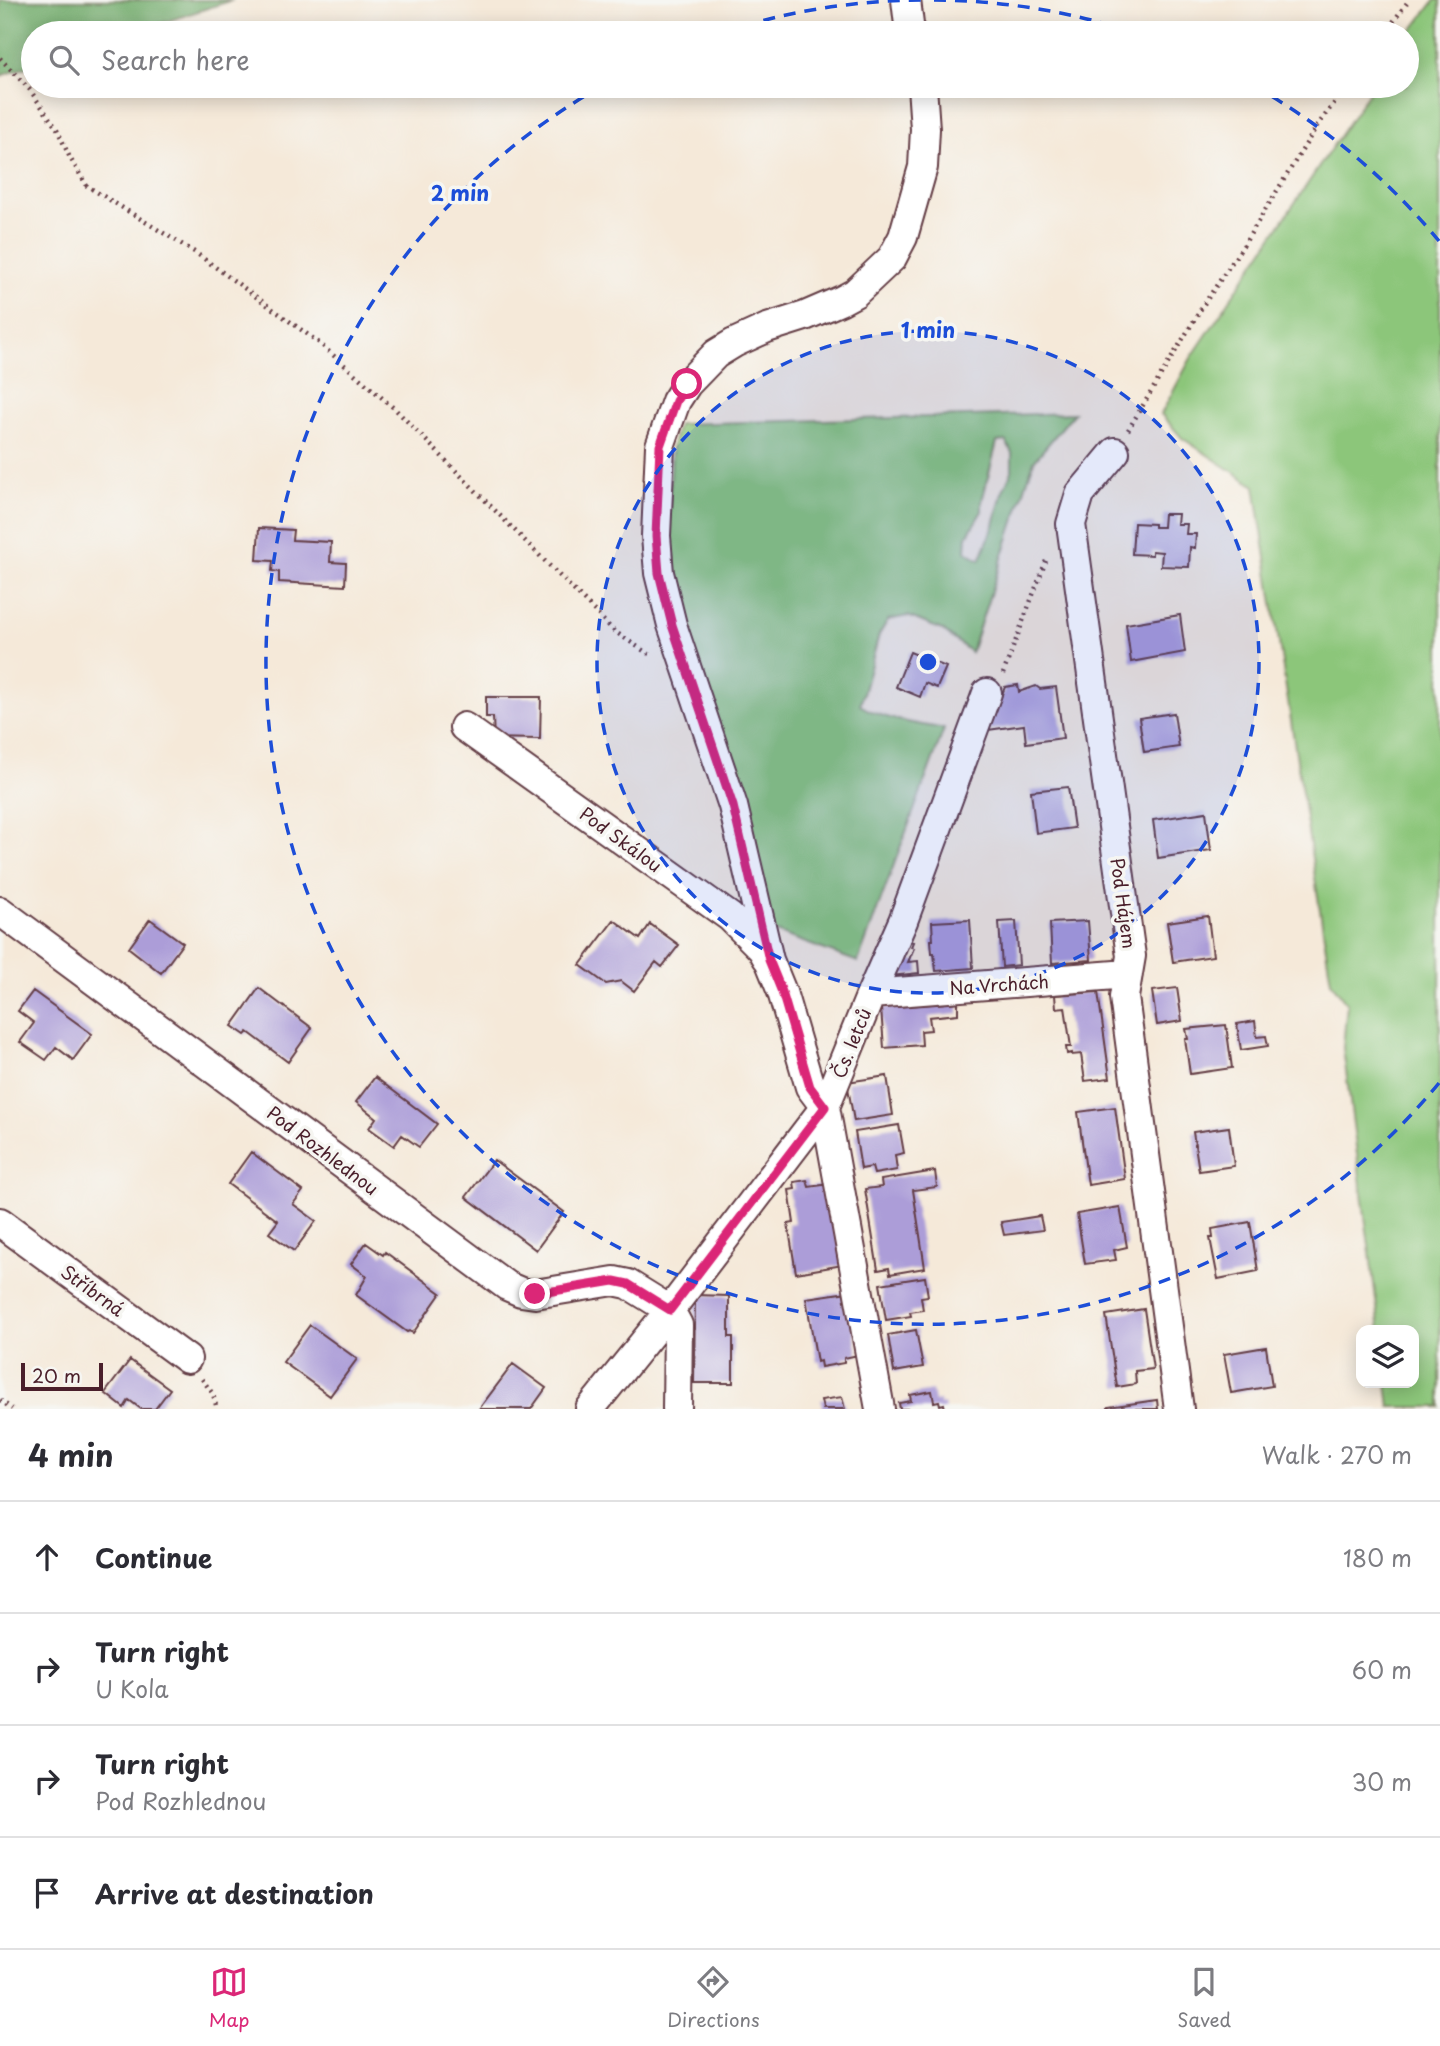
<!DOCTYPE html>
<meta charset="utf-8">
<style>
body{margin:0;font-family:"Playpen Sans",sans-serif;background:#f7f7f7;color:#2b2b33}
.controls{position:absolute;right:21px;bottom:21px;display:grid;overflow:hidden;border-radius:14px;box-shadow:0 4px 18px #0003}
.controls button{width:63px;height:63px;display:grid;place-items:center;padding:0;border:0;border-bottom:2px solid #e1e1e2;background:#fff;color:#2b2b33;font:35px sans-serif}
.scale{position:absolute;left:21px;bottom:18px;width:82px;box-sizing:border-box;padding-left:7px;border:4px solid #4a1f2b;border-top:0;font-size:19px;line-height:24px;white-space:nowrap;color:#4a1f2b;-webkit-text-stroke:5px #f6f6f2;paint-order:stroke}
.stop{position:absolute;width:21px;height:21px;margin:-16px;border:5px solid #db2777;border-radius:50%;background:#fff}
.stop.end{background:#db2777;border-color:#fff;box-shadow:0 2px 7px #0008}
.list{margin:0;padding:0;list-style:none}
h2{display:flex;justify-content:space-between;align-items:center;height:91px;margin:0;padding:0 28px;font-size:30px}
h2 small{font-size:23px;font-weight:400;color:#7c7c81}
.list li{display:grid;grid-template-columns:46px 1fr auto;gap:21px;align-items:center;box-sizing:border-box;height:112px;padding:0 28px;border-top:2px solid #e1e1e2}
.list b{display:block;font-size:26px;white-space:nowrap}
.list p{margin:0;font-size:23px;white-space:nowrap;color:#7c7c81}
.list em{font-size:23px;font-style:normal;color:#7c7c81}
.icon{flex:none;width:38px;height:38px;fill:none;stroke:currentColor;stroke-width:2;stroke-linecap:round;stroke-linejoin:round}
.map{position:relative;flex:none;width:1440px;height:1409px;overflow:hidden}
.search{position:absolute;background:#fff;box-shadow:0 4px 18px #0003;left:21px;right:21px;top:21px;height:77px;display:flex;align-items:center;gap:18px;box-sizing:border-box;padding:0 24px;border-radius:38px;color:#7c7c81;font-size:26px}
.sheet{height:539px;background:#fff}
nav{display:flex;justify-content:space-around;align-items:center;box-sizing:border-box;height:98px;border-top:2px solid #e1e1e2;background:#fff;font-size:19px;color:#7c7c81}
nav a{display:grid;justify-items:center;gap:4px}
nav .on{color:#db2777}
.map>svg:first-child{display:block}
.green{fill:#8cc67a;stroke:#6b7252;stroke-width:2;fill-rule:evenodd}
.forest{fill:#71ab6a;stroke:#5e654a;stroke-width:2}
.building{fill:#ac9dd8}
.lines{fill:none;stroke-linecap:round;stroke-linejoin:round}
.minor-casing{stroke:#643d45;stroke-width:32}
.path{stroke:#643d45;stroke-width:4.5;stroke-dasharray:2 5;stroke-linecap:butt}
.minor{stroke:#fff;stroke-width:28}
.route{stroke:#db2777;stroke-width:9}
.ring{fill:none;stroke:#1d4ed8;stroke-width:3.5;stroke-dasharray:12 9}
.labels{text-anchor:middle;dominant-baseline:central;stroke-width:7;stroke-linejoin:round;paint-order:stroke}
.street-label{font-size:18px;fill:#4a1f2b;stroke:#f6f6f2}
.centre{fill:#1d4ed8;stroke:#f6f6f2;stroke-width:3.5}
.ring-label{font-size:21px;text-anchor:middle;font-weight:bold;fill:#1d4ed8;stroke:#f6f6f2;stroke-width:7;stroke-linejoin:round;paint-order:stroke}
</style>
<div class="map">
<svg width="1440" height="1409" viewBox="0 0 1440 1409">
<rect width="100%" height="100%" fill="#f6f6f2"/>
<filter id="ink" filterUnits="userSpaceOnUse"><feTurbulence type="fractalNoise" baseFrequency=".0143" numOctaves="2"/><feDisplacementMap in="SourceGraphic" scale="14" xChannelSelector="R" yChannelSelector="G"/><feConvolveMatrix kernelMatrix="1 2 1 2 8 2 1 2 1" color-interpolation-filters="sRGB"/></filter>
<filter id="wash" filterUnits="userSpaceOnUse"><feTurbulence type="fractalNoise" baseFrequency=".00686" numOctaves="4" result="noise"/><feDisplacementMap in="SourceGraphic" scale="28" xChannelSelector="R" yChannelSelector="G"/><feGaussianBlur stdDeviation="1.57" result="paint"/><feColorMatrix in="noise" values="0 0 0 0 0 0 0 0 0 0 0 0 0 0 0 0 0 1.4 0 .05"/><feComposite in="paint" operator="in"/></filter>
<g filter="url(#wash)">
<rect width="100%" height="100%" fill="#f5e9d9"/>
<path class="green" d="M1435,0h5v1407h-50l-3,-24h27v-53h-34l-37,-282 4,-44 -16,-22 -76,-496 -73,-48 -21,-24 30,-56 182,-272h34v-49z
M1074,413l-40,48 -63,191 -29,-22 -34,-14 -20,4 -9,15 -19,70c25,16 56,18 84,24l-86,233 -88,-32 -104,-355 6,-129 6,-22zM1006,441l6,12v18l-10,22 -8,32 -14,35 -14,-9 1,-15 15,-25v-10l15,-59z"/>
<path class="forest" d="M0,0h233l-102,33h-98v32l-33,11z"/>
<g id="blocks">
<path class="building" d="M1164,514h14l-1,10h10l-1,10h10l-1,14 -5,-1 -1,20 -28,-1 1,-14 -10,-1v4l-20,-1 2,-31 20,1v3h9z
M259,528l34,2 -1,10 39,2 -1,20 16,1 -1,23 -66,-4v-10l-7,-1 1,-10 -16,-1z
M1180,615l5,37 -54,10 -5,-38z
M910,652l36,15 -9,21 -12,-5 -5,14 -24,-10z
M1018,685l1,7 17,-6 4,3 16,-2 7,51 -37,5 -2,-18 -36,5 17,-43z
M486,697h55l-1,42 -46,-1 -1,-21h-7z
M1174,713l5,34 -35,5 -5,-34z
M1068,787l6,41 -38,5 -5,-42z
M1206,812l5,38 -53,8 -5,-38z
M1208,916l5,40 -40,6 -6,-40z
M150,919l33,24 -22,30 -32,-25z
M614,920l26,19 10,-15 29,21 -17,22 -6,-5 -22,29 -13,-10 -15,3 -26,-19z
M970,920l3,48 -37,3 -2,-18h-2l-1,-13h2l-1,-18z
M1016,921l3,44 -17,2 -3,-45z
M1088,921l3,39 -39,3 -2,-40z
M904,940l9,2 -2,5 3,1 -6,14 10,-1 1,12 -29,3z
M259,988l53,40 -24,34 -40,-30 -3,3 -13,-9z
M1177,988l5,33 -25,4 -5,-34z
M33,991l59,43 -19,26 -17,-13 -10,13 -26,-18 14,-19 -16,-12z
M1098,992l12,86 -25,3 -4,-27 -9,1v-2l-5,1 -1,-7h5l-6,-40 -9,1 -1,-13z
M958,1002v12l-29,3 2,13 -10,1 1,14 -38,3 -3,-40z
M1255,1021l2,16 9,-1 2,10 -27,4 -4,-26z
M1226,1025l6,43 -42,6 -5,-35h3l-2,-10z
M887,1076l6,39 -39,6 -7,-39z
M375,1077l62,47 -18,23 -17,-12 -8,11 -25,-18 7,-10 -20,-16z
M1115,1107l10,72 -37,6 -10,-73z
M899,1125l5,28 -9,2 2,15 -23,4 -2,-7 -11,2 -6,-37z
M1229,1127l5,39 -35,5 -6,-39z
M251,1152l52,39 -10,13 23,17 -22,30 -25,-18 9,-12 -50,-37z
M494,1160l70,52 -28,38 -70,-53z
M935,1171l2,16 -24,3 12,78 -35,6 -1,-6 -11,2 -13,-81 17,-2 -1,-7z
M807,1180l2,7 21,-3 13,81 -47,8 -8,-49 6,-1 -5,-33 6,-1 -1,-7z
M1120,1207l7,40 -13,3 2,10 -31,4 -8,-50z
M1040,1216l3,14 -39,5 -3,-13z
M1250,1222l8,49 -40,8 -8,-41h3l-1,-9z
M366,1243l17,12 2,-3 56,41 -28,40 -4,-2 -2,1 -51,-37 11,-19 -16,-12z
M925,1277l3,19 -7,1 2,13 -13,2 1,4 -25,4 -6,-36z
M848,1292l10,63 -14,3v5l-23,4 -1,-6 -3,1 -11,-64z
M695,1295l34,1v41h4v46h-39z
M1144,1309l9,60 -18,2 1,13 -19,3 -11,-72z
M310,1325l47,34 -27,37 -47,-34z
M916,1330l7,37 -29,5 -6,-37z
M1266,1347l6,39 -41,7 -7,-39z
M130,1360l40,29 -15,20h-14l-12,-9 -5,8 -19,-15z
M513,1364l33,24 -15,21h-52z
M932,1391l2,11 5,-1 1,4 4,-1 1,5h-45l-1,-6 12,-2 -1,-6z
M842,1397l3,12h-22l-2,-9z
M1157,1400l1,9h-50v-2z"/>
</g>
</g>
<g filter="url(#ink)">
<use href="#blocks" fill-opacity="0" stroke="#643d45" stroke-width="2"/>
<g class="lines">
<g class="minor-casing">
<path id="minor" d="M906,0l4,33
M1115,452l-35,42 -9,30 60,432 -7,41 55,412
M464,727l266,190 32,32 5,9
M0,911l507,375 14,6 14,2 79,-13 14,3 42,26 8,15 -1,84
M871,994l257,-20
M825,1107l-15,-20 -28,-95 -13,-32 -36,-154 -61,-181 -13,-52 -3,-37 4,-90 16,-45 11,-17 29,-30 18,-11 33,-15 38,-12 37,-16 13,-7 37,-35 11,-21 20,-70 2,-38 -3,-43
M0,1222l187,137
M590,1409l80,-99 155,-203
M880,1409l-55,-302 46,-113 32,-73 84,-228"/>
</g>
<path class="path" d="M1385,33l24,-33
M0,58l30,32 27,39 13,29 17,28 109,67 122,89 78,68 218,221 39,26
M1128,430l76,-126 39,-58 74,-120 30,-40
M1003,674l44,-116
M202,1379l11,15 4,15
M0,1400l12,9"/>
<use href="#minor" class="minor"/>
</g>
</g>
<g class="lines" filter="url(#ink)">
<path class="route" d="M535,1294l79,-13 14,3 42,26 155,-203 -15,-20 -28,-95 -13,-32 -36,-154 -61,-181 -13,-52 -3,-37 4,-90 16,-45 11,-17"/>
</g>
<circle cx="928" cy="662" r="331" fill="#1d4ed8" fill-opacity=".12"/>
<g class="ring">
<circle cx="928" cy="662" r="331"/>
<path d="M1439 1083A662 662 0 1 1 602 86M723 32A662 662 0 0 1 922 0M934 0A662 662 0 0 1 1133 32M1254 86A662 662 0 0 1 1439 241"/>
</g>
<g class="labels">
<g class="street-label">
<text transform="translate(621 839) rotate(36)">Pod Skálou</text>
<text transform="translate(1124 903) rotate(82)">Pod Hájem</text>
<text transform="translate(999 984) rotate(-4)">Na Vrchách</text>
<text transform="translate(851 1043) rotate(-68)">Čs. letců</text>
<text transform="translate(323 1150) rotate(37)">Pod Rozhlednou</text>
<text transform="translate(93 1290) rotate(36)">Stříbrná</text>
</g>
</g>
<circle cx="928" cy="662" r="10" class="centre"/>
<g class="ring-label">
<text x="460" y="201">2 min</text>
<text x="928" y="338">1 min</text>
</g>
</svg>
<div class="controls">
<button><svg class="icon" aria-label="layers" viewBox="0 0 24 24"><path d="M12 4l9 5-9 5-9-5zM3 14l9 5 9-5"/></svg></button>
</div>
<div class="scale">20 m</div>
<div class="stop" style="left:687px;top:384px"></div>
<div class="stop end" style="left:535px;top:1294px"></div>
<div class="search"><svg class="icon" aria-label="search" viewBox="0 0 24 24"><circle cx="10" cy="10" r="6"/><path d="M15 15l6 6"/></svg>Search here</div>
</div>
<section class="sheet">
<h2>4 min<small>Walk · 270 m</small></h2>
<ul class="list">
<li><svg class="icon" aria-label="ahead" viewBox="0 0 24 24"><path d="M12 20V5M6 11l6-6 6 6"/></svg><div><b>Continue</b></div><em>180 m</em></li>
<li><svg class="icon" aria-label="right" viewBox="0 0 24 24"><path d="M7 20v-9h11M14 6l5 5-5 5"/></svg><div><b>Turn right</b><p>U Kola</p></div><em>60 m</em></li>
<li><svg class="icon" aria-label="right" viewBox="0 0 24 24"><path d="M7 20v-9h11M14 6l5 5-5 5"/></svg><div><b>Turn right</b><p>Pod Rozhlednou</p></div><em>30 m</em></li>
<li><svg class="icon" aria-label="arrive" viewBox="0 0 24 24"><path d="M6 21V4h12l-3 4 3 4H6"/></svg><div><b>Arrive at destination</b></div></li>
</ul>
</section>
<nav>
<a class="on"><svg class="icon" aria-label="map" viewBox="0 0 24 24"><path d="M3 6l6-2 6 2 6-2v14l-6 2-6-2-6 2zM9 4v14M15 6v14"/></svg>Map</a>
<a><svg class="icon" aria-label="directions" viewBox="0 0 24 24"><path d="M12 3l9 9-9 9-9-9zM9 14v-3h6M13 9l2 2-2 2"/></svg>Directions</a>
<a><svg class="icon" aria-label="saved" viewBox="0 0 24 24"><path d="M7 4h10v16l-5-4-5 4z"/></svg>Saved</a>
</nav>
